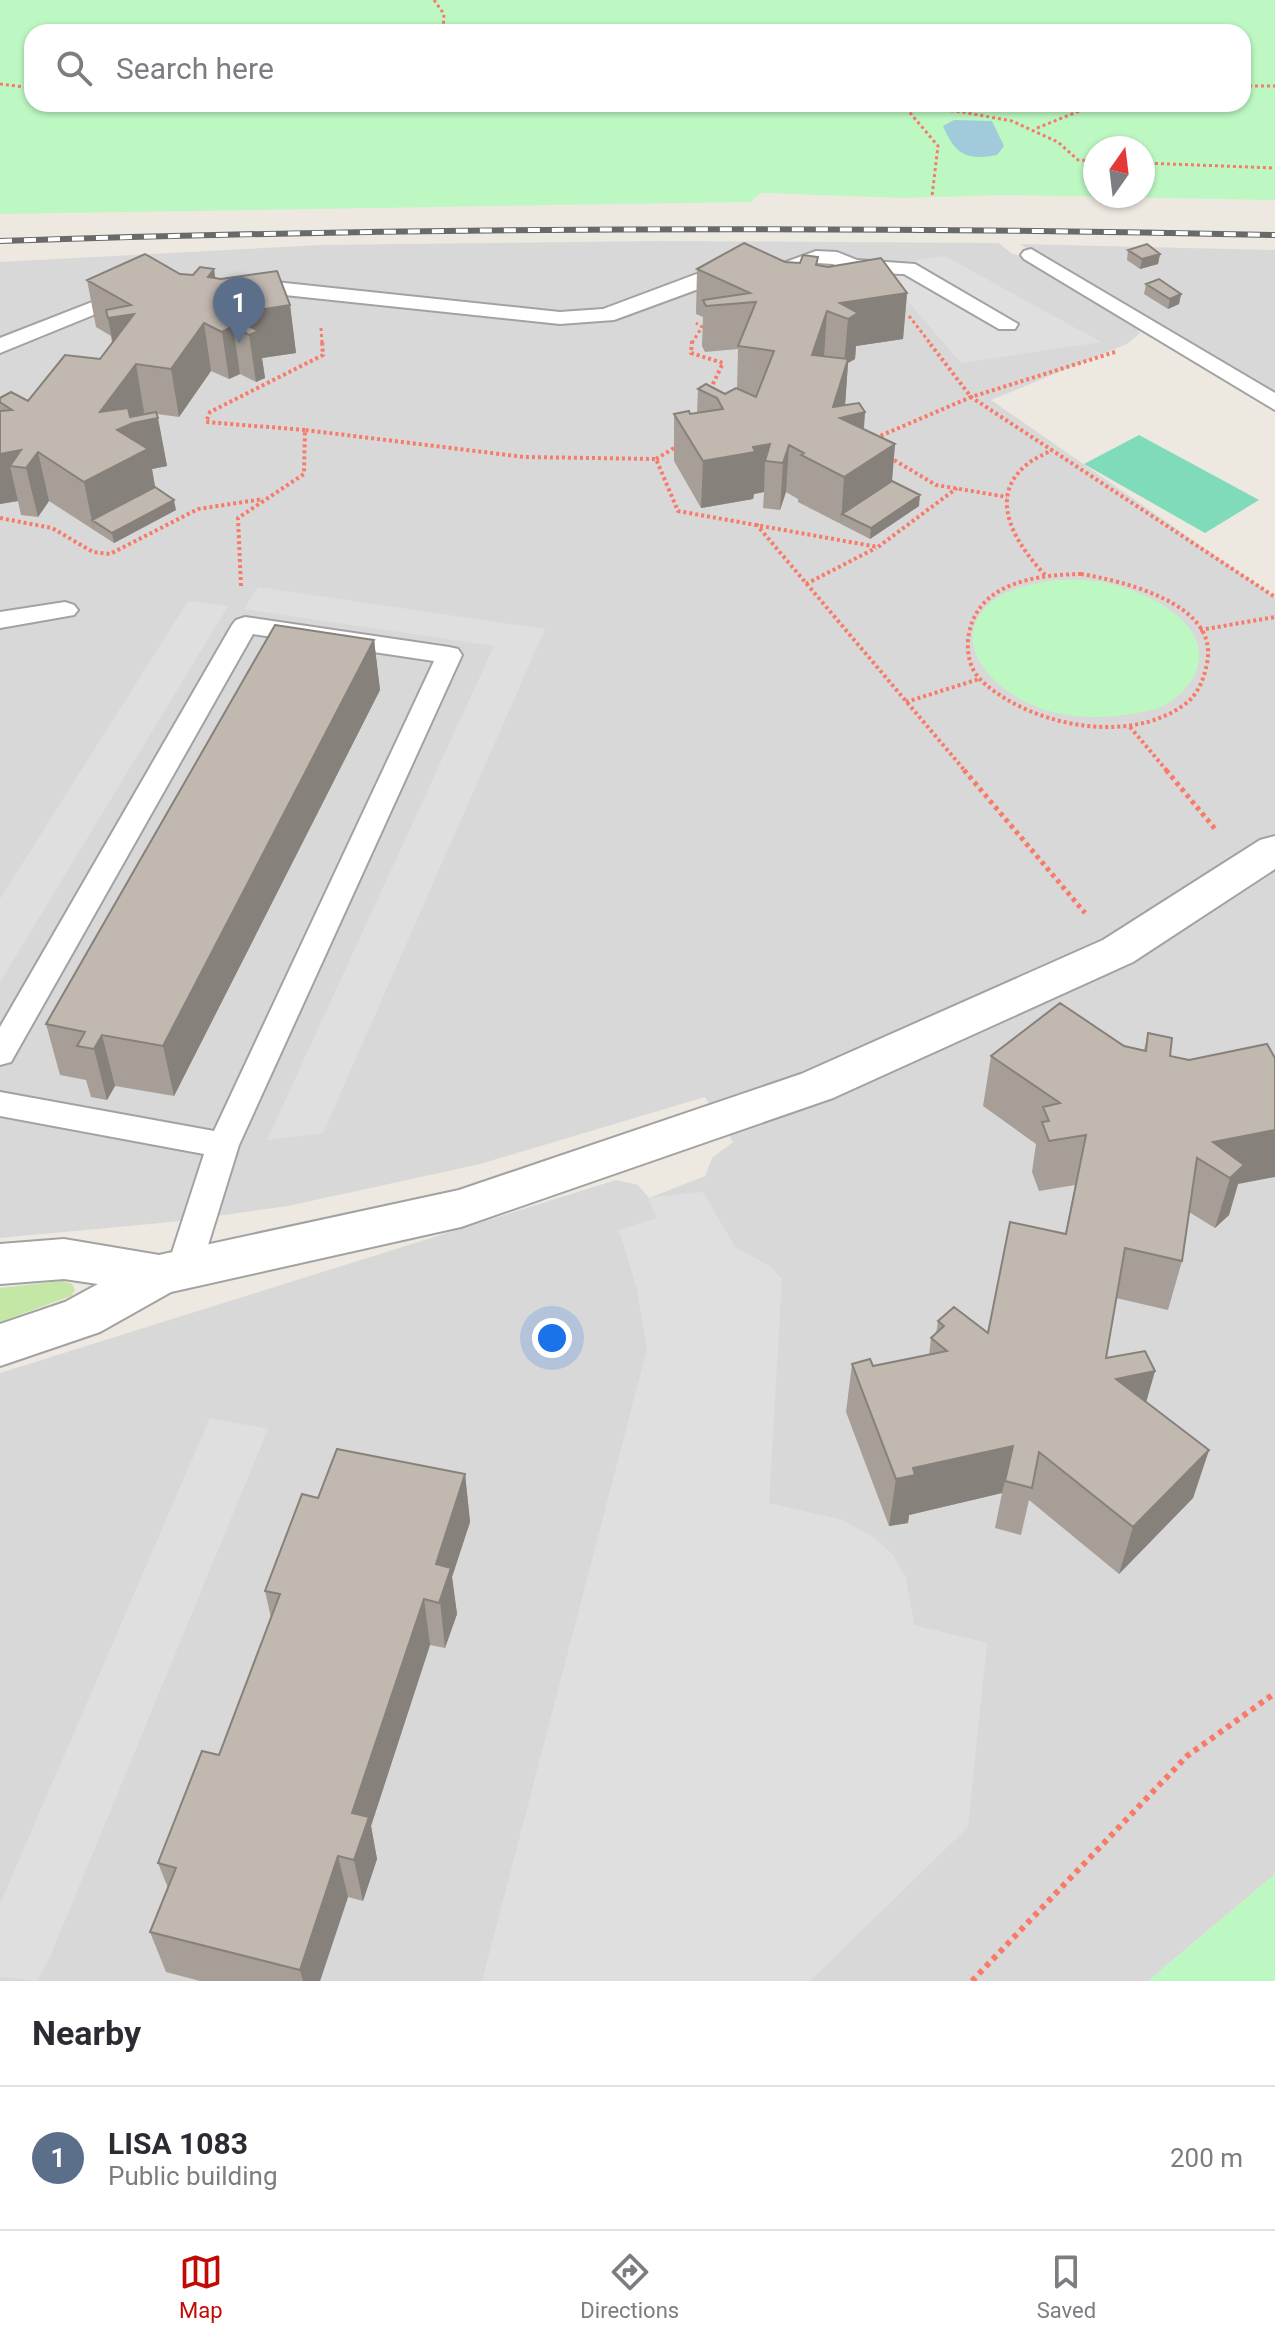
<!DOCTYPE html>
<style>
body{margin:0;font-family:Roboto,sans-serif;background:#f2f2f3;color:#2b2b33}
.compass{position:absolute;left:1083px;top:136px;width:72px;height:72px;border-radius:50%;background:#fff;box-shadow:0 2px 6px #0004;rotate:14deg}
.you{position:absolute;left:552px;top:1338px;width:28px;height:28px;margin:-20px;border:6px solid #fff;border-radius:50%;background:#1a73e8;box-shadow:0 0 0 12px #1a73e833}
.badge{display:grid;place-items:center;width:52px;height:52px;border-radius:50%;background:#c20a04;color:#fff;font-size:26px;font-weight:700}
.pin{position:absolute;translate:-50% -66px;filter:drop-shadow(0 2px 4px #0008)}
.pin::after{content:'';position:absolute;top:42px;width:28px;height:24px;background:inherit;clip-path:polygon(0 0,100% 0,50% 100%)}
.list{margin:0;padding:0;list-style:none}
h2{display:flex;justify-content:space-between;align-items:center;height:104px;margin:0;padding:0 32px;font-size:34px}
h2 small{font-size:26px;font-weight:400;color:#7c7c81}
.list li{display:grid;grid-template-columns:52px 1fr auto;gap:24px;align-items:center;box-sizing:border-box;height:144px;padding:0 32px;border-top:2px solid #e1e1e2}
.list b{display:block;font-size:30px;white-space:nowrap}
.list p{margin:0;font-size:26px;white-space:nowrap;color:#7c7c81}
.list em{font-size:26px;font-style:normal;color:#7c7c81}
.icon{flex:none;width:44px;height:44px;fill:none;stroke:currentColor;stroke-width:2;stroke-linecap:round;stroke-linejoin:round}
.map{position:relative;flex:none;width:1275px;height:1981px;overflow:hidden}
.search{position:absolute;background:#fff;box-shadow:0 2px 6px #0004;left:24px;right:24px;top:24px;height:88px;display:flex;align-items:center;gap:20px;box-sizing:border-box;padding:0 28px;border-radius:24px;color:#7c7c81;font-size:30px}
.sheet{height:248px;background:#fff}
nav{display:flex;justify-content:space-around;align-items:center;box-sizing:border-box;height:112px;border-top:2px solid #e1e1e2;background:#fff;font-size:22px;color:#7c7c81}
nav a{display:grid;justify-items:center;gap:4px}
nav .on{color:#c20a04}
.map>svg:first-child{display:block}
.residential{fill:#d9d8d8}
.grass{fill:#c4e7a6}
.park{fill:#bdf8c3;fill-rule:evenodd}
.pitch{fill:#7fdbba}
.parking{fill:#dfdfdf}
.water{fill:#a1cbda}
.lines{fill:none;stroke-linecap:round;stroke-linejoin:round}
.service-casing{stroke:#a2a2a2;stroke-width:4}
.minor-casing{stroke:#a2a2a2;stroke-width:4}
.path-far3{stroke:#f77b68;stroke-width:3;stroke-dasharray:3 3;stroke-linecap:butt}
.path-far2{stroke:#f77b68;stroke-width:4;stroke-dasharray:3 3;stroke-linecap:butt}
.path-far1{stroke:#f77b68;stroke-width:5;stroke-dasharray:4 4;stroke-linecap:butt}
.path{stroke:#f77b68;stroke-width:6;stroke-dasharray:5 5;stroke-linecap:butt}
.service{fill:#fff;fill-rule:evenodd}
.minor{fill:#fff;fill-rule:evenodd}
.rail-casing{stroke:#696969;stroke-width:6}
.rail{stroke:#fff;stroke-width:4;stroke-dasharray:12;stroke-linecap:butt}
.wall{fill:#a69e97}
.shaded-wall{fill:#87817b}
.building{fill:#c1b8b0;stroke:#87817b;stroke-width:2}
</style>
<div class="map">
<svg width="1275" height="1981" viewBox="0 0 1275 1981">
<rect width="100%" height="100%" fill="#ede9e1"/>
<path class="residential" d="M658,241l341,2 12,10 19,7 102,63 8,10 -13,11 -136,56 284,197v1277l-127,107h-1148v-608l616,-193 22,5 11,13 56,-22 7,-18 21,-16 -28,-45 -225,67 -192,42 -106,15 -182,17v-976l320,-17z
M1019,244l256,6v147l-187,-115z"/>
<path class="grass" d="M62,1281l10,3 3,6 -4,6 -71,26v-34z"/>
<path class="park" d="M0,0h1275v200l-270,-5 -102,3 -142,-5 -11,9 -750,12zM32,32h1211v72h-1211zM1095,148h48v48h-48z
M1052,580c14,0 29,-1 43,1 41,5 124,40 100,93 -7,15 -23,30 -40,35 -40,10 -85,13 -125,-5 -35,-15 -80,-59 -44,-97 16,-18 44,-22 66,-27z
M1275,1874v107h-127z"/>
<path class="pitch" d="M1139,435l120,65 -54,33 -121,-69z"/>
<path class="parking" d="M945,256l156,86 -140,21 -84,-98z
M258,587l287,42 -222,504 -56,7 227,-494 -250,-37z
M188,601l40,5 -228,376v-83z
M703,1192l32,55 35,19 12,13 -13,224 74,17 33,19 17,16 13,23 8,47 73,18 -19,184 -158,154h-328l165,-632 -10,-60 -18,-59 38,-12 -9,-20z
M210,1418l58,11 -218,528 -13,24 -37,-4v-73z"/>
<path class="water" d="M954,120l38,1 12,25 -7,9c-31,6 -42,-1 -54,-29z"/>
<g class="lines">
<g class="service-casing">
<path id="service" d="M1031,249l244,144v17l-251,-151 -3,-4 3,-4z
M816,251l21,1 20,8 58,4 103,60 -3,5h-16l-95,-55 -39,-1v4c-19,25 -64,24 -83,-1l4,-14zM818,263l15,1 10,5 1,6c-14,10 -28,9 -41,-1v-5z
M735,263l7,2 3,4 -3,4 -128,47 -54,4 -314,-33 -10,-6 10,-6 314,33 43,-3 115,-43z
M128,288l7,2 4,4 -4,4 -135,55v-15z
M65,602l9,3 4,5 -4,5 -74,13v-16z
M245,617l204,30 9,2 4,6 -223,490 -39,126 -5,10 -12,4 -12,-4 -5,-10 38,-117 -204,-38v-24l214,39 220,-470 -181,-27 -242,428 -11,3v-38l232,-402 4,-5z"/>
</g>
<g class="minor-casing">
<path id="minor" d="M1275,836v33l-142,93 -300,136 -372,129 -290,65 -71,40 -100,34v-42l65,-22 33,-18 -34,-5 -64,5v-40l64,-5 95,16 300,-65 342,-116 302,-134 157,-100z"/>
</g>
<path class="path-far3" d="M434,0l10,14 -1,18
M0,84l32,4
M1243,86h32
M127,104l30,6 58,-6
M885,104l77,8 50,9 46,21 20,18 17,1
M906,108l32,38 -6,50
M1037,128l60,-24
M1143,163l132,5
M909,316l21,27
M321,328l1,15
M692,343l10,-16 -6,-4"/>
<path class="path-far2" d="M692,341l-1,12 32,10 -14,29
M1115,352l-144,45 304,200
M305,430l-99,-8 4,-10 113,-57 -1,-14
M882,441l-2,-5 91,-39 -43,-56
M889,457l47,28 71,12
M656,459l23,-14
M0,518l52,10 41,24 17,2 88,-45 65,-10
M756,524l210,248
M1081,574c42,7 139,30 126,89 -3,16 -9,32 -23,42 -56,40 -150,21 -199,-21 -14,-12 -18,-26 -17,-44 6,-57 66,-65 113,-66z
M1045,575c-27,-29 -59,-75 -20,-109 8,-7 18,-11 27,-16
M806,584l70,-36
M241,586l-3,-68 66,-44 1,-44 219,27 132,2 22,52 200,36 79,-59
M1200,630l75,-13
M906,702l73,-23
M1130,727l38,45"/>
<path class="path-far1" d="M964,770l121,143
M1166,770l50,60"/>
<path class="path" d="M972,1981l215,-225 88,-63"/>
<use href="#service" class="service"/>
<use href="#minor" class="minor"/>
<g class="rail-casing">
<path id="rail" d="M0,241c425,-14 850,-15 1275,-6"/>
</g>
<use href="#rail" class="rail"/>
</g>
<path class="wall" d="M1128,250l32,4 -2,10 -18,5 -13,-9z
M818,257l-1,8 90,28 -4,46 -47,7 -1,13 -7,4 -3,42 20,7 -1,17 31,15 -3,37 27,25 -49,33 -72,-37v-3l-12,-7 -6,18 -17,-2 1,-16 -10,2 -1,5 -52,9 -27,-47v-47l23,-1 1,-24 27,5 12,-6 1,-39 -33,3 -3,-6 1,-29 -7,-3 1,-45 103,-6z
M216,278l74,27 6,48 -34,5 3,20 -9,4 -16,-8 -11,5 -18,-8 -32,46 -22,-3 10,52 -15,3 3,18 21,23 -62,33 -65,-42 -11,16 -17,-2 -3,-14 -18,3v-106l28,3 72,-42 12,-16 -1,-7 -15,-9 -9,-47z
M1146,284l35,10 -2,10 -11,5 -24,-15z
M374,640l6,50 -206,406 -59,-10 -8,14 -16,-3 -5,-17 -26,-5 -14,-51z
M1148,1033l22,23 68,128 -9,31 -14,13 -26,-16 -7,49 -14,49 -52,-12 -10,60 49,13 -9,31 63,48 -16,48 -74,76 -90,-74 -8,35 -26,-7 7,-35 -93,22 -1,8 -19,3 -43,-114 6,-48 21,2 56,-11 2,-17 5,-4 2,-13 50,12 77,-99 10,-49 -36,6 -7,-19 4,-28 -53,-38 8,-50 133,-10 20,4z
M465,1474l5,48 -18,55 5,37 -12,34 -15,-3 -59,181 6,33 -14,42 -15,-4 -28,84h-120l-34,-9 -16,-40 18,-44 -10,-25 61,-108 52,-137 -6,-27 53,-93z"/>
<path class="shaded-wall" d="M1160,254l-2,10 -18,5 2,-10z
M214,269l7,46 -13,-38z
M907,293l-4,46 -47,7 -1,13 -7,4 -3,43 20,6 -4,47 -28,-52 11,-42 4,-46 -8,-16z
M1181,294l-2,10 -11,5 2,-10z
M290,305l6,48 -34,5 3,20 -9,4 -7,-47 -7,-4 -3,-18z
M827,311l-3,46 -12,-2z
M134,314l-17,51 -9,-47z
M204,323l7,48 -32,46 -8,-48z
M233,326l7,48 -11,5 -7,-47z
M136,364l8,48 -7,10 21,-4 9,48 -15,3 5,29 -65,22 2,11 -10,-49 16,-70z
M770,444l-5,17 -1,31 -10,2 -1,5 -52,9 2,-47 50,-14z
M895,444l-4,48 -49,22 -1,10 3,-47z
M789,445l-3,47 -6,18 3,-47z
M21,450l-11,16 8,35 -18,3v-50z
M38,452l11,49 -11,16 -12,-49z
M920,495l-1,11 -49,33 1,-11z
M174,500l2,10 -62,33 -2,-10z
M374,640l6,50 -206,406 -11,-50z
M102,1035l13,51 -8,14 -13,-51z
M1275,1130v47l-37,7 -9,31 -14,13 15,-50 -17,-36z
M1155,1371l-14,49 -25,-41z
M1013,1446l-11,47 -93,22 -1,8 -19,3 7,-47 17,-11z
M1209,1450l-16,48 -74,76 14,-47z
M465,1474l5,48 -18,55 5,37 -12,34 -9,-84z
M424,1599l6,46 -59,181 6,33 -14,42 -9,-41 -2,-47z
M338,1856l10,41 -28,84h-17l-3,-11z"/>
<path class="building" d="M744,243l41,19 15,1 3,-8 15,2 -2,8 12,2 53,-9 26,35 -67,10 18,10 -10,6 -21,-8 -15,44 36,4 -15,48 26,-4 6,9 -25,6 55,26 -51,33 -43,-22 3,-2 -15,-8 -6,18 -18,-2 5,-17 -17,3 2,5 -52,9 -29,-47 15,-3 1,3 33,-5 -6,-11 -19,-9 8,-5 19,10 11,-6 20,9 18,-46 -36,-5 18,-44 -50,4 -3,-6 47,-7 -53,-24z
M1147,244l13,10 -18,5 -14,-9z
M145,254l35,20 13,1 7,-8 14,2 -6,8 13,2 56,-8 13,34 -51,8 3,9 16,9 -9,4 -16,-9 -11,6 -18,-9 -33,46 -35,-5 -36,48 28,-4 2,9 26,-5 2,6 -25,5 -16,7 31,19 -64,33 -46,-30 -12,16 -16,-2 11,-16 -21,4v-43l12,-1 -12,-8v-4l11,-6 17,9 37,-46 35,4 34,-45 -26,4 -2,-8 25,-5 -44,-25z
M1159,279l22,15 -11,5 -24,-15z
M892,481l28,14 -49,33 -29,-14z
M155,487l19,13 -62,33 -20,-13z
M275,625l99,15 -211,406 -61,-11 -8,14 -17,-3 8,-14 -39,-8z
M1060,1003l64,43 22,5 2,-18 24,5 -2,18 19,4 78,-16 8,14v72l-62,12 31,23 -14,13 -33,-20 -15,103 -57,-13 -19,110 39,-7 10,20 -39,8 93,71 -76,77 -94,-75 -7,36 -27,-7 8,-35 -100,22 2,7 -19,4 -44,-115 18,-5 3,7 74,-15 -16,-13 13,-12 -6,-5 16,-14 34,26 22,-111 56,12 20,-99 -37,6 -7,-19 7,-1 -6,-14 17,-4 -69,-47z
M337,1449l128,25 -29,90 15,4 -12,35 -15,-4 -72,214 17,4 -15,43 -16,-4 -38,114 -150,-38 26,-64 -18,-5 44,-112 17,4 61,-161 -15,-3 37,-97 16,4z"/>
</svg>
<svg class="compass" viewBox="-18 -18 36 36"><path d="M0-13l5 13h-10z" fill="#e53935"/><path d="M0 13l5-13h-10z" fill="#7c7c81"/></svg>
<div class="you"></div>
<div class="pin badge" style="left:239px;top:343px;background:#5c6f8a">1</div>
<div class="search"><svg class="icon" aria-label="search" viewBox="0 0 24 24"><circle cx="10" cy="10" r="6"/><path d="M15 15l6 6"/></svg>Search here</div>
</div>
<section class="sheet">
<h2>Nearby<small></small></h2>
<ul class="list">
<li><span class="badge" style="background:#5c6f8a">1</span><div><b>LISA 1083</b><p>Public building</p></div><em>200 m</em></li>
</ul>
</section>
<nav>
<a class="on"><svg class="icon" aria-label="map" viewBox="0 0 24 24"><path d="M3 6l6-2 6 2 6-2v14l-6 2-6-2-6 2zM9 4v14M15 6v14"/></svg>Map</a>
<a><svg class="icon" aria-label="directions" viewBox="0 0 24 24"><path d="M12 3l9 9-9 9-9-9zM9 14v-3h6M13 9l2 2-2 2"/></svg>Directions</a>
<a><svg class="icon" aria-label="saved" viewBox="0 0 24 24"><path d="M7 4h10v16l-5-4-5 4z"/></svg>Saved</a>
</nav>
